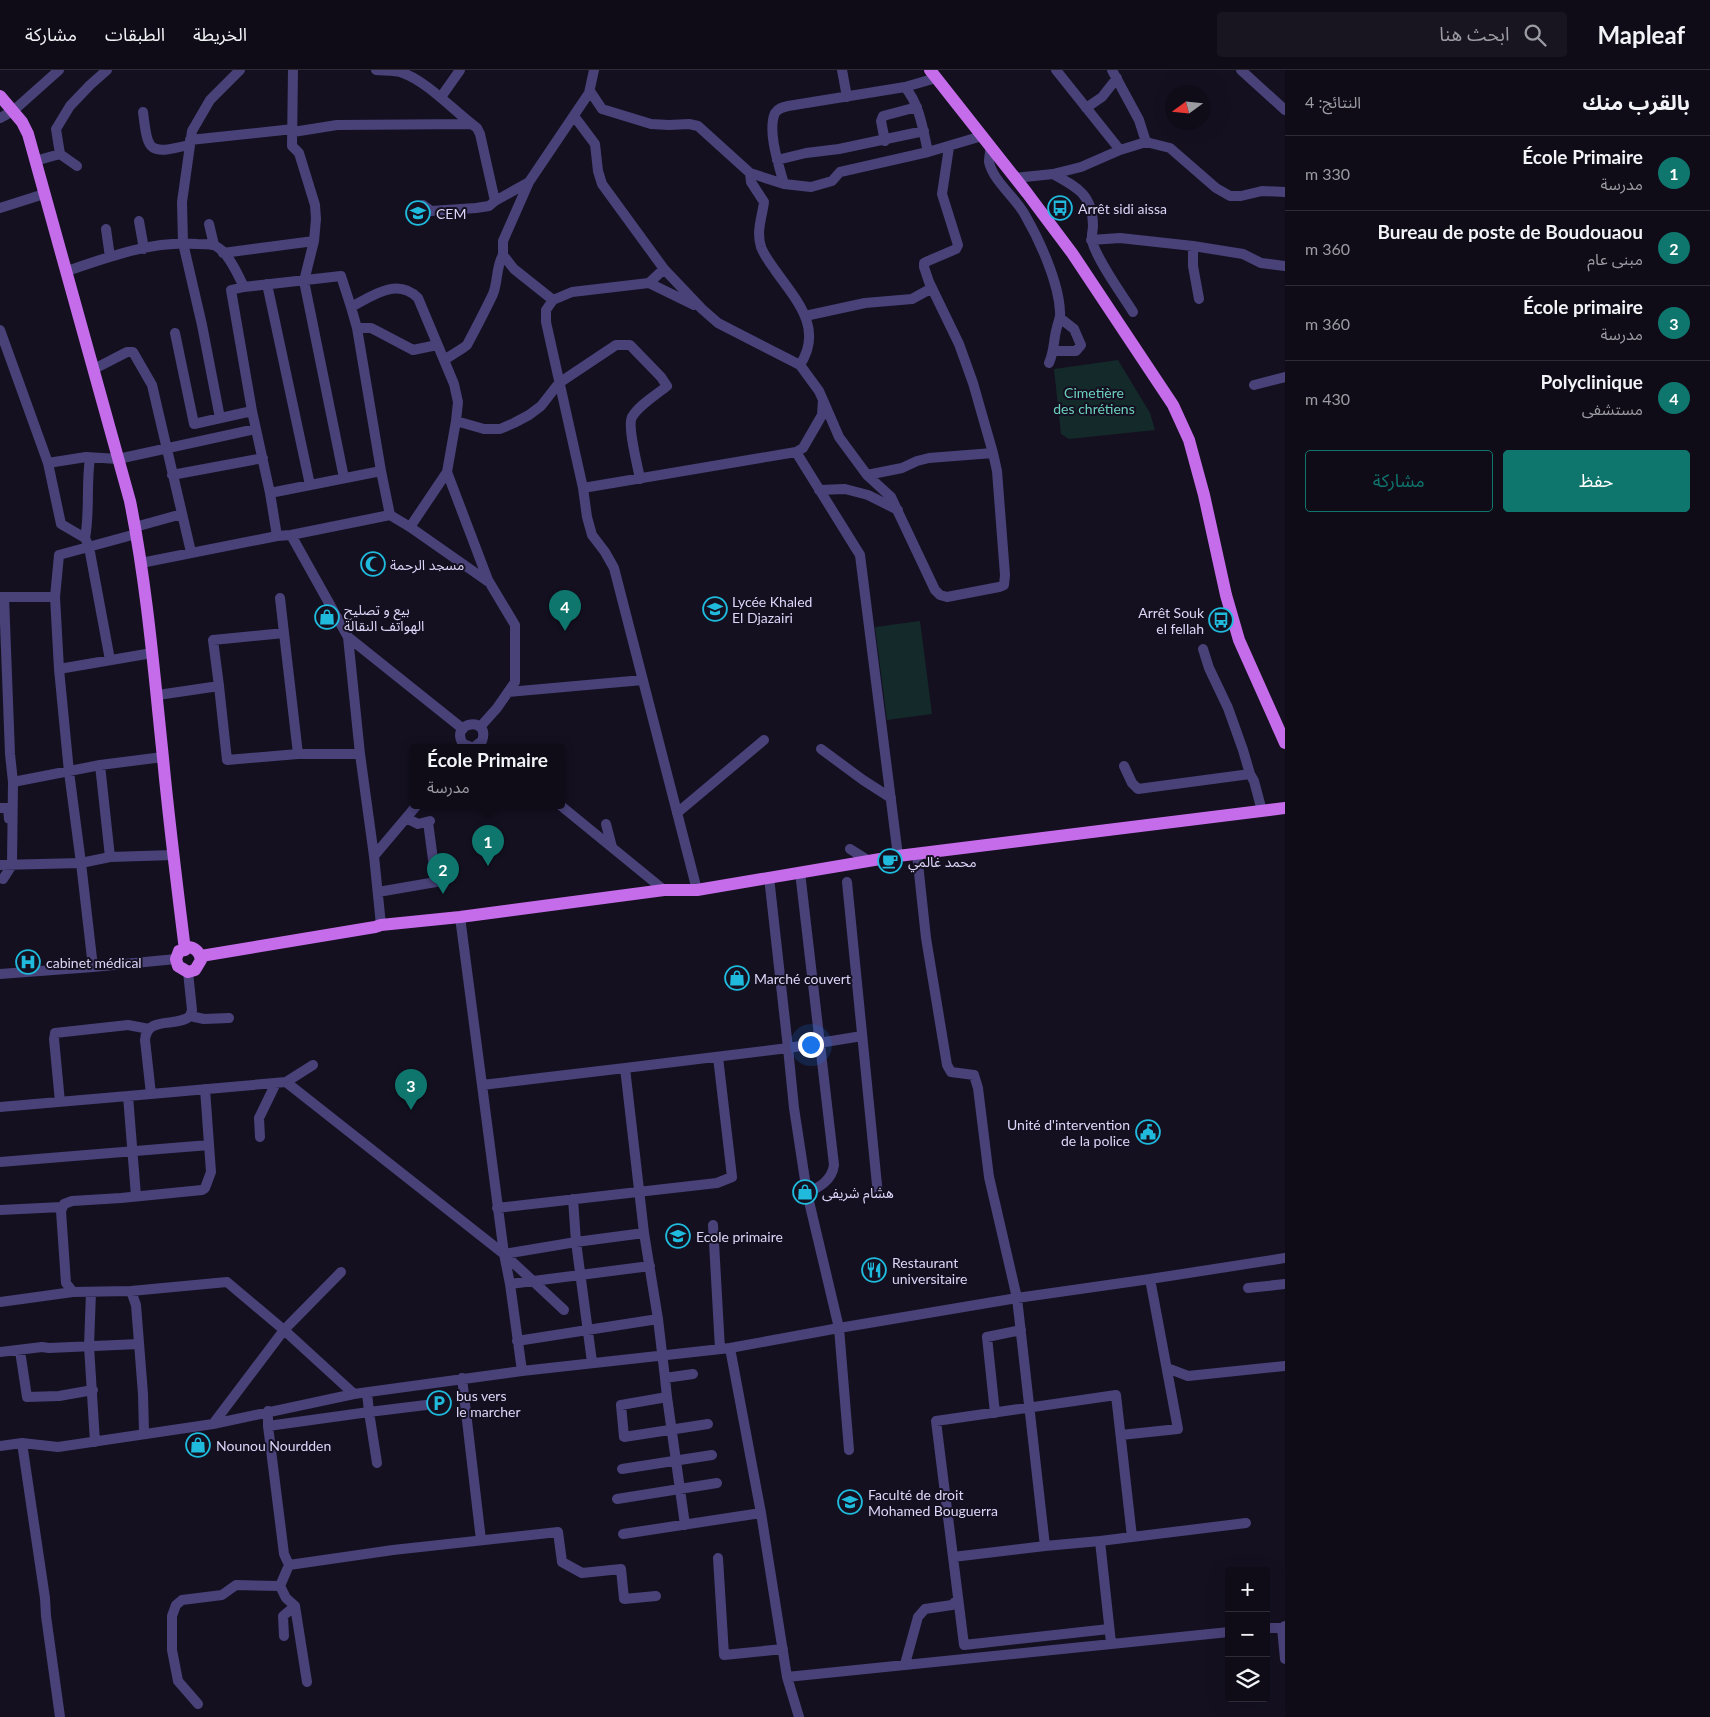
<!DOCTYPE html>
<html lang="ar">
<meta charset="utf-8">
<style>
body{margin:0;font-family:Lato,"Noto Sans Arabic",sans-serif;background:#181521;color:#f1f3f6;direction:rtl}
.controls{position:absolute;right:15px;bottom:15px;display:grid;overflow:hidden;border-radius:5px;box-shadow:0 5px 20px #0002}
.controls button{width:45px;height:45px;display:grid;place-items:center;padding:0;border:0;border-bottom:1px solid #2f2c37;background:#0f0c18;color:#f1f3f6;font:25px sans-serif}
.compass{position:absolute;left:1165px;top:15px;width:45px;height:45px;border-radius:50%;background:#0f0c18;box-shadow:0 5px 20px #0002;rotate:255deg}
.you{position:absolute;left:810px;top:974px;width:18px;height:18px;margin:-12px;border:4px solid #fff;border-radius:50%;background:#1a73e8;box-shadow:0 0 0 8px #1a73e833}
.badge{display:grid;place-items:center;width:32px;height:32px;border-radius:50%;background:#0f766e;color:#fff;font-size:16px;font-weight:700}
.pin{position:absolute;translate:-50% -41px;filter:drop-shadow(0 1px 2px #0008)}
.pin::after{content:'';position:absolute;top:26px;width:18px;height:15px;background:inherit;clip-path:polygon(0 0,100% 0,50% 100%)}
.popup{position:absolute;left:410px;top:674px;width:155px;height:65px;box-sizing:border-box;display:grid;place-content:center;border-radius:5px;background:#0f0c18;filter:drop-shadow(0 1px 4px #0005);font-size:16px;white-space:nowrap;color:#9b9ba2}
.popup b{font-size:19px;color:#f1f3f6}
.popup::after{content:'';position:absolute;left:50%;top:100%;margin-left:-10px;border:10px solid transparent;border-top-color:#0f0c18}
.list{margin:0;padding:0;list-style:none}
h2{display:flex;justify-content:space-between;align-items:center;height:65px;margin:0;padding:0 20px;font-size:21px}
h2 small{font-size:16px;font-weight:400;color:#9b9ba2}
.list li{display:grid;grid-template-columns:32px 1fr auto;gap:15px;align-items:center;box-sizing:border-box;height:75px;padding:0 20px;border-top:1px solid #2f2c37}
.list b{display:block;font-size:19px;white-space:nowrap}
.list p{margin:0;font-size:16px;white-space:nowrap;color:#9b9ba2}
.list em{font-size:16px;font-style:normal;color:#9b9ba2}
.actions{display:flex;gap:10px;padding:15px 20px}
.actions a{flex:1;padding:11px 0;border:1px solid #0f766e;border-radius:5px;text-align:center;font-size:18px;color:#0f766e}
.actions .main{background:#0f766e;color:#fff}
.icon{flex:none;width:28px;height:28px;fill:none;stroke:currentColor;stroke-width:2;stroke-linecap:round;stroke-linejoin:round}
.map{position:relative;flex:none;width:1285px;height:1647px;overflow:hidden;direction:ltr}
header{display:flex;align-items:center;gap:30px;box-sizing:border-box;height:70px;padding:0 25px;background:#0f0c18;border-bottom:1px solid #2f2c37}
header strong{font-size:24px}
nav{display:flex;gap:28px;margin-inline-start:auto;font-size:18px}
.search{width:350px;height:45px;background:#181521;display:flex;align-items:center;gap:12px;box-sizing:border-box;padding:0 18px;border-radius:5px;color:#9b9ba2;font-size:19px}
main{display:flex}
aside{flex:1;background:#0f0c18}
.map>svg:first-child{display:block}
.green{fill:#142929}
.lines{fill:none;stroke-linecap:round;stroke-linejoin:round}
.minor{stroke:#484279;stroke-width:10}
.major{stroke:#c56cea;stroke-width:12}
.labels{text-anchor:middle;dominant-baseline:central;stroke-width:4;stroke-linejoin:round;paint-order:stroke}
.poi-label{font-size:14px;fill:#ddd6f9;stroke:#141020;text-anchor:start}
.park-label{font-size:14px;fill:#6ccfbe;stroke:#141020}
</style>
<header>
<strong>Mapleaf</strong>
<div class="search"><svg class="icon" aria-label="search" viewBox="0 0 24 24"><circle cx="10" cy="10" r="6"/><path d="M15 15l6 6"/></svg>ابحث هنا</div>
<nav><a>الخريطة</a><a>الطبقات</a><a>مشاركة</a></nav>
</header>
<main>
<aside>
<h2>بالقرب منك<small>النتائج: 4</small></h2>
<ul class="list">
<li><span class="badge">1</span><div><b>École Primaire</b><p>مدرسة</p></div><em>330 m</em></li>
<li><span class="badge">2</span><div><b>Bureau de poste de Boudouaou</b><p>مبنى عام</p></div><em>360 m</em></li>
<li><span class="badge">3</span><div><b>École primaire</b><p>مدرسة</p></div><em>360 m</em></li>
<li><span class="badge">4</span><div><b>Polyclinique</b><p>مستشفى</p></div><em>430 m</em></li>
</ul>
<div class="actions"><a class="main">حفظ</a><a>مشاركة</a></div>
</aside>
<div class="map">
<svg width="1285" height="1647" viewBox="0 0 1285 1647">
<rect width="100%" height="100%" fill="#141020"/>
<path class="green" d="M1118,290l32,53 5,17 -86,9 -8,-5 -7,-65z
M920,551l12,93 -45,6 -12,-93z"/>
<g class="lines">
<path class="minor" d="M376,0c8,1 19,0 27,3 25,9 52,39 74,55l3,6 15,67 34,-19 60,-89 5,-23
M842,0l5,27
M1056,0l64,80
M1241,0l44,40
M905,17c15,18 18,43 23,65
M590,21l12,18 49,15 18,1 20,-1 9,2 52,47 34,11 27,3 21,-6 8,-9 88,-20 54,-16
M441,27l19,-27
M1086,38l16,-11 15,-19
M143,42c5,40 5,43 46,33
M574,46l21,28 3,27 4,13 62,85 38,40 16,14 82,42 19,26 4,9 -1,15 -19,33 -7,4 -213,36
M0,48l13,-7 46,-41
M293,62l44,-7 135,-1
M190,70l103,-11
M885,71l-4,-20 2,-5 34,-9
M1146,72l24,6 46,40 14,8h11l21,-5 23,1
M991,77c-1,5 -2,10 -2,15 4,19 27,36 36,53 15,26 34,68 35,97 1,5 -2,10 -3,15 -4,14 -2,22 -8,36
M60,84l-4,-25 14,-23 20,-21 17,-15
M777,90l29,-7 33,-4 85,-18
M35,91l25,-7 17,12
M750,103l1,9 13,20c-2,16 -8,29 -3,45 3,8 9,16 14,23 21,30 49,58 25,95
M1053,104c24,13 40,21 40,52 0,4 -2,10 -1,15 5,19 29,52 41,71
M1015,108l38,-4 28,-7 39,-17 26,-8 -7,-22 -27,-50
M529,112l-26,59v14l11,14 39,31
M784,114c-5,-18 -17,-53 -9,-71 3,-5 8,-6 13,-7l117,-19 31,-9
M423,135l8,6 45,-3 13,-2 6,-5
M0,138l44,-14
M139,151l5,28
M209,154l5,21
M106,159l4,28
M1091,170l29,-2 73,8 50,8 18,9 24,3
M314,171l-10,40 40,197
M1193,176v20l6,33
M223,183l91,-12 2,-22 -1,-14 -16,-52 -7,-7 1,-76
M664,199l-15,14 -77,9 -19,8 -7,10v12l37,166 4,29 5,18 13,17 9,16 83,322
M67,201c41,-14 87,-31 130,-27 5,0 11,0 16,1 14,4 25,30 31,42l-13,3 21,121 18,82 7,43
M649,213l45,22
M267,214l43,201
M244,217l97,-11 10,31c21,-11 46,-30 67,-9l36,86 4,18 -2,19 28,8h16l14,-6 15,-8 12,-9 18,-23 57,-38h14l31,32 6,9c-11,9 -28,19 -35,31 -5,9 6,50 8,62
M351,237l6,21 24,143 9,44
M805,246l60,-13 47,-4 20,-11
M357,258h14l6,3 36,19 24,-5
M0,260l48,133 13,61 24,14 4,9 21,113
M175,263l19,91 58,-13
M1054,281h22l5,-6 -7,-16 -14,-11
M444,290l19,-12 4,-3c9,-17 18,-34 26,-51 5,-12 3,-28 10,-39
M94,299l33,-17h6l19,33 39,167
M1254,315l31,-8
M823,330l16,37 28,38 24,22 44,93 5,5 7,2 52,-10 5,-2 1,-10 -8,-104 -4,-18 -20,-70 -14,-39 -30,-62 -5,-15v-4l4,-2 28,-12 2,-4 -16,-51 7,-47
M220,348l-18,-93 -19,-82 -1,-41 10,-71 18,-31 30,-30
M456,351l-9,51 41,108 27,45v57l-18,26 -17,19
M796,382l64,103 38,301
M48,393l38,-6 32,2 138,-30
M172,405l91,-17
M867,405l35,-7 15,-7 12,-3 64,-5
M819,420l26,-1 23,6 30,15
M270,423l111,-22
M135,457l47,-13
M410,457l37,-55
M291,465l57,102 115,92
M85,468c5,-26 1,-53 5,-80
M141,493l136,-27 14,-1 99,-20 20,12 80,56
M0,527h55l4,-42 77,-21
M55,527l4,72 10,103 12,91 12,104
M280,528l4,35
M348,567l12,117 14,102 7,69
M1203,579l6,19 19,40 15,42 7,24 4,7 8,30
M59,599l93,-16
M219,616l-6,-46 71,-7 14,121
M508,622l135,-12
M158,625l61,-9 8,74 71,-6h62
M471,677l-8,-3c-14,-23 28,-28 19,-3l-8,6
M821,679l42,31 28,18
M100,695l10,92
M1124,696l8,17 6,6 112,-15
M13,712l87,-17 63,-8
M560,735l104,85
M0,738h8l1,11
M677,743l87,-73
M406,748l12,6 12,-3
M606,754l6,23
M850,779l19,12
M917,784l9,84 21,127 4,7 23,3 4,13 11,89 28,121 28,248 55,-5 11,102
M374,786l43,-51
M0,795l81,-2 29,-6 64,-2
M800,802l34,293c-2,15 -14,22 -27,28
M3,809l9,-14 1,-83 -3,-28 -6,-157
M847,812l31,313
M378,822l58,-10 -8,-60
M460,847l22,168 143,-17
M0,904l93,-7 83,-8
M190,946l14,3 25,-1
M286,1012l218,172 60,56
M482,1015l22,169 6,30 12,87
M205,1019l6,83 -6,16 -3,2 -81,8 -49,3 -8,3 -3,7 5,72 7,9 58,-1 96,-9 57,48 -71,94
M151,1024l135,-12 27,-17
M60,1032l-6,-63 1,-6 73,-8 21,4
M0,1037l128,-11
M260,1067l-1,-19 17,-35
M0,1092l209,-17
M136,1126l-8,-100 23,-2 -6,-54c2,-25 32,-12 45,-24l2,-6 -4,-38
M573,1129l3,43 16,120
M497,1138l220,-25 15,-6 -14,-120
M0,1140l62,-3
M713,1155l7,124
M504,1184l72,-12 68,-9
M341,1202l-57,58 70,64
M510,1214l140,-18
M1248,1218l37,-4
M131,1221l5,14 7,89 1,39
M91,1222l-2,54 6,96
M0,1232l73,-10
M517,1271l141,-22
M730,1278l31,165 26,164 442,-45
M20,1281l7,46 32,-1 34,-6
M0,1282l42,-5 7,1 90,-4
M1167,1298l21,8 97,-10
M693,1304l-28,4 2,19 -46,8 3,32 84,-13
M462,1308l19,162
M665,1308l-7,-59 -14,-86 -19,-165 163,-20 -19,-171
M367,1323l2,19 57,-7
M667,1327l18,128
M268,1341v15l16,128 5,11 104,-15 165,-18 4,30 20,11 39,-4 3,30 32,-3
M995,1343l-8,-76 34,-7
M268,1356l101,-14 8,51
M1121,1365l57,-6 -28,-150
M22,1373l23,155 1,18 14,101
M0,1376l22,-3 36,4 155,-23 141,-30 168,-23 208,-23 109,-20 178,-30 133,-19 135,-21
M849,1380l-10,-122 -32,-135 -13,-85 -6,-60 74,-12
M622,1399l90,-14
M617,1429l100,-16
M623,1464l138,-21
M1132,1467l114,-14
M1100,1471l32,-4 -16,-142 -180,26 28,224 145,-16
M953,1487l92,-11
M718,1488l6,97 59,-6
M280,1516l6,12 9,8 12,76
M280,1516l9,-21
M1285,1556l-3,2 3,31
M1266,1558h19
M284,1566l-1,-20 12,-10
M905,1594l13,-47 7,-8 27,-4 6,-6
M787,1607l12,40
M198,1634l-20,-23 -6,-31v-34l4,-11 6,-5 40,-5 14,-10 44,1"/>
<path class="major" d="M930,0l97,123 45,60 101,152 16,35 15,55 22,100 13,45 46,103
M0,26l22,26 6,12 102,367c17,85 24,171 33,257 6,64 14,128 22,192
M187,877c8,0 13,5 14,13l-6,10 -7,2 -10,-6 -2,-7 3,-8 6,-1z
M201,886l174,-29 6,-2 79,-8 204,-27h33l201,-34 387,-48"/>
</g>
<defs>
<g id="bus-ring" transform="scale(1.25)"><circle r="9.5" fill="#141020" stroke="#1fbadc" stroke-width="1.5"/><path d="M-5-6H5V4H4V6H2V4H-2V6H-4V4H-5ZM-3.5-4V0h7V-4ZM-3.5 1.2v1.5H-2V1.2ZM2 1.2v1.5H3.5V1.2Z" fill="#1fbadc"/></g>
<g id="school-ring" transform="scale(1.25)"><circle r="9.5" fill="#141020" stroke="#1fbadc" stroke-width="1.5"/><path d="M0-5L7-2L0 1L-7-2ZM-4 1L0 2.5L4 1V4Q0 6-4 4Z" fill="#1fbadc"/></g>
<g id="mosque-ring" transform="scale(1.25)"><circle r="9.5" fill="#141020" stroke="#1fbadc" stroke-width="1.5"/><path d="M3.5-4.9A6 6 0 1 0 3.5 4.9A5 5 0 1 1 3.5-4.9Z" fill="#1fbadc"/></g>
<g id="shop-ring" transform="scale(1.25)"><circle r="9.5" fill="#141020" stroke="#1fbadc" stroke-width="1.5"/><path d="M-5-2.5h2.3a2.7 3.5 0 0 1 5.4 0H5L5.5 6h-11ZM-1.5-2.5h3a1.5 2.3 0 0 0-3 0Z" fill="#1fbadc"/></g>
<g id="cafe-ring" transform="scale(1.25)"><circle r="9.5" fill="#141020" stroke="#1fbadc" stroke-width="1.5"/><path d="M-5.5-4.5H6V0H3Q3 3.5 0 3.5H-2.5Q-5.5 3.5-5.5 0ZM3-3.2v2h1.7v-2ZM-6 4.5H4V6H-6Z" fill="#1fbadc"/></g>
<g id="hospital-ring" transform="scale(1.25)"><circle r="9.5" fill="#141020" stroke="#1fbadc" stroke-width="1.5"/><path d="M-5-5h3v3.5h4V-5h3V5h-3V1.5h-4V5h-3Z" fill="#1fbadc"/></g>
<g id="civic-ring" transform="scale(1.25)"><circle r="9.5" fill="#141020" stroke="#1fbadc" stroke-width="1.5"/><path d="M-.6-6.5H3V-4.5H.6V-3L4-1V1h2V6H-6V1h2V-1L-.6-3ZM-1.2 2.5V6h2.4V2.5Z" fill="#1fbadc"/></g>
<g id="restaurant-ring" transform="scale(1.25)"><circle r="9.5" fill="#141020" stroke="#1fbadc" stroke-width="1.5"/><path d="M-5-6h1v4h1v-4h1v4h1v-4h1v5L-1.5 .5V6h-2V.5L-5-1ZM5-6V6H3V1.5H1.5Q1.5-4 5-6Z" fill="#1fbadc"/></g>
<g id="parking-ring" transform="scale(1.25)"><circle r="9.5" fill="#141020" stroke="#1fbadc" stroke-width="1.5"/><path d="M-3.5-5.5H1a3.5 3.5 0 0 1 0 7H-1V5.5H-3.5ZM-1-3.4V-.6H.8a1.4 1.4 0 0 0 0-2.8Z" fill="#1fbadc"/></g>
<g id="university-ring" transform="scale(1.25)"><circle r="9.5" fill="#141020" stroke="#1fbadc" stroke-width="1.5"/><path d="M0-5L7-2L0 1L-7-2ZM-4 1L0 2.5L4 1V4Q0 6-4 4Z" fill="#1fbadc"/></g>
</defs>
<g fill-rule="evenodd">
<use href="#bus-ring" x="1060" y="138"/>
<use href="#school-ring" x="418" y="143"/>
<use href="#mosque-ring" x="373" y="494"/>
<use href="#school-ring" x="715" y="539"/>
<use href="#shop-ring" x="327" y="547"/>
<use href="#bus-ring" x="1221" y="550"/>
<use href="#cafe-ring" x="890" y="791"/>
<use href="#hospital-ring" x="28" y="892"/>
<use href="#shop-ring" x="737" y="908"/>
<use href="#civic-ring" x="1148" y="1062"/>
<use href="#shop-ring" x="805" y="1122"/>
<use href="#school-ring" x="678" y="1166"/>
<use href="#restaurant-ring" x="874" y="1200"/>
<use href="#parking-ring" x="439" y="1333"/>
<use href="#shop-ring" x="198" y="1375"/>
<use href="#university-ring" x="850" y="1432"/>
</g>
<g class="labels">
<g class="poi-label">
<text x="1078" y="138">Arrêt sidi aissa</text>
<text x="436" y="143">CEM</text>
<text x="390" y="494">مسجد الرحمة</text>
<text x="732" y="531">Lycée Khaled<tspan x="732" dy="16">El Djazairi</tspan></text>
<text x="344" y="539">بيع و تصليح<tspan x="344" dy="16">الهواتف النقالة</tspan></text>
<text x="1204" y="542" text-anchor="end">Arrêt Souk<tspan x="1204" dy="16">el fellah</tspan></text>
<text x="908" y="791">محمد غالمي</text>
<text x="46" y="892">cabinet médical</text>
<text x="754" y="908">Marché couvert</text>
<text x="1130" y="1054" text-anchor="end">Unité d'intervention<tspan x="1130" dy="16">de la police</tspan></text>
<text x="822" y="1122">هشام شريفى</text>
<text x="696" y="1166">Ecole primaire</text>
<text x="892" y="1192">Restaurant<tspan x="892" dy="16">universitaire</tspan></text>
<text x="456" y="1325">bus vers<tspan x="456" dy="16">le marcher</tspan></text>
<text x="216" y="1375">Nounou Nourdden</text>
<text x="868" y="1424">Faculté de droit<tspan x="868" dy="16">Mohamed Bouguerra</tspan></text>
</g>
<g class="park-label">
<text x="1094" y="322">Cimetière<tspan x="1094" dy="16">des chrétiens</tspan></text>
</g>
</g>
</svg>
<div class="controls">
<button>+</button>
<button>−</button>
<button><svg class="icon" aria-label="layers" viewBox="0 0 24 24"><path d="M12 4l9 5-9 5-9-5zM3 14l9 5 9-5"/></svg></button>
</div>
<svg class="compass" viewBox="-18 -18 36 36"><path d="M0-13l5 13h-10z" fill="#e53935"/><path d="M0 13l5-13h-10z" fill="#9b9ba2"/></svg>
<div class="you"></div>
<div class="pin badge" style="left:488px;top:796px">1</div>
<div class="popup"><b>École Primaire</b>مدرسة</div>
<div class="pin badge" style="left:443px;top:824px">2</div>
<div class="pin badge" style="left:411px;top:1040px">3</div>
<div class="pin badge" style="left:565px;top:561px">4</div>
</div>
</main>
